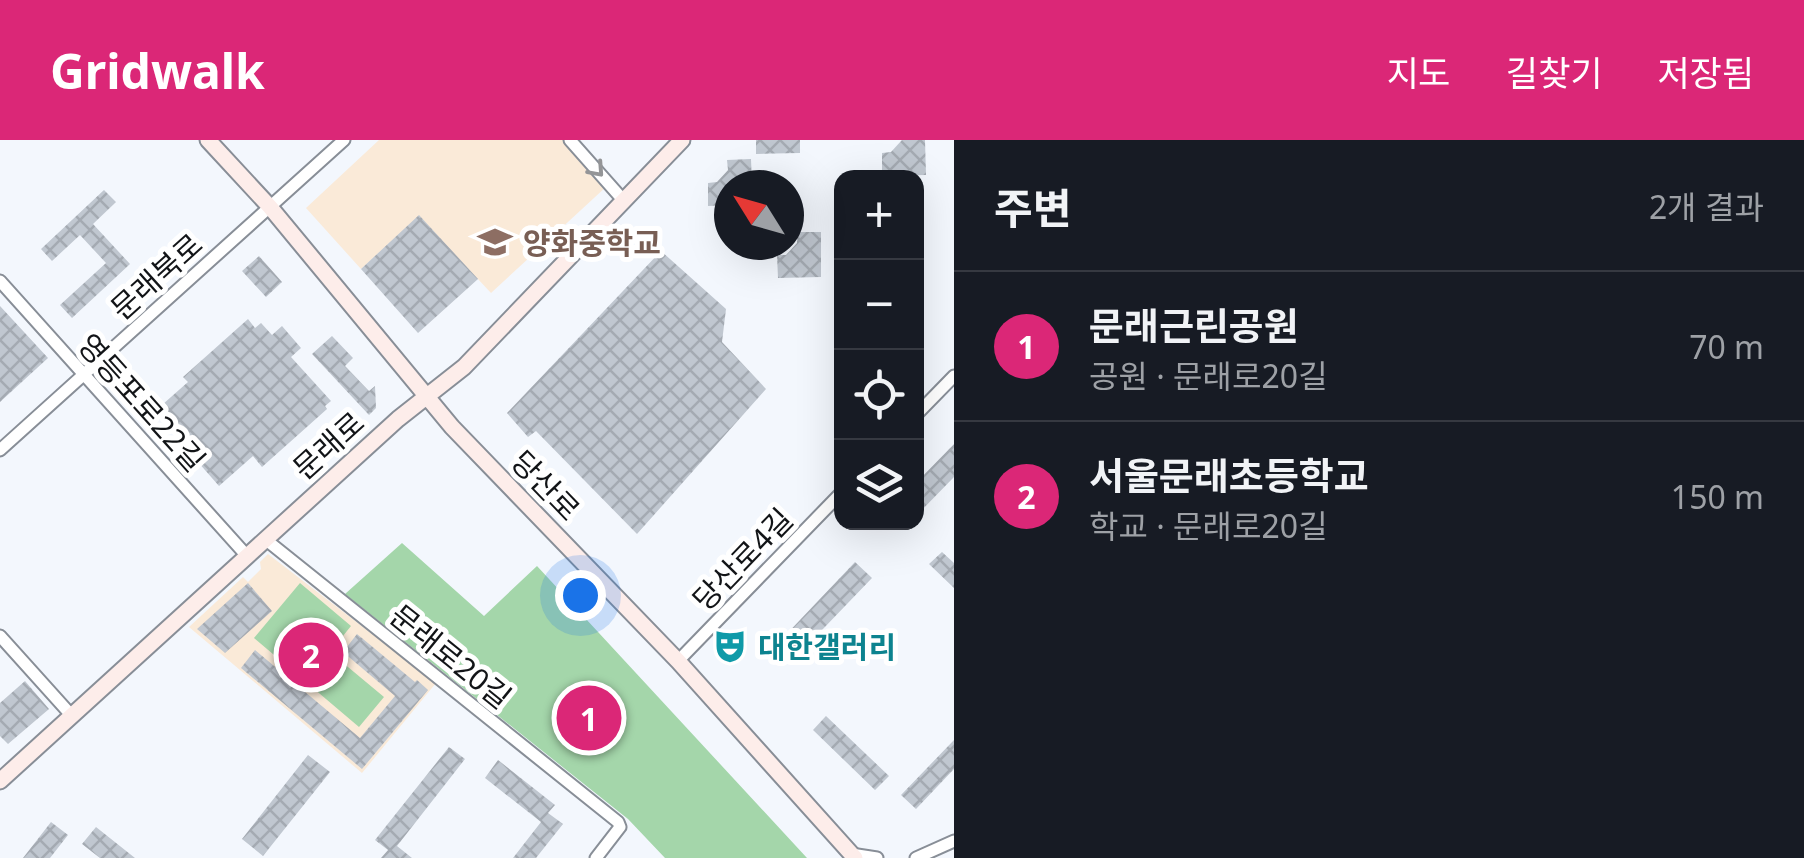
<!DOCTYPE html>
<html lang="ko">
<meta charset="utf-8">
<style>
body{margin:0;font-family:"Noto Sans","Noto Sans KR",sans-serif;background:#242831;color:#f1f3f6}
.controls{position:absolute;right:30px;top:30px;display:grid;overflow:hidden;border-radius:20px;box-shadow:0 10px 40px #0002}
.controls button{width:90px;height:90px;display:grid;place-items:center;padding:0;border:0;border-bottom:2px solid #363941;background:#171b24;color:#f1f3f6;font:50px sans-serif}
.compass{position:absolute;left:714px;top:30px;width:90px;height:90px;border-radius:50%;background:#171b24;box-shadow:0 10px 40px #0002;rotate:307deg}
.you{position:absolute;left:580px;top:455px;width:35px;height:35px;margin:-25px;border:8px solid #fff;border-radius:50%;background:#1a73e8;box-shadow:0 0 0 15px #1a73e833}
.badge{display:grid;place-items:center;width:65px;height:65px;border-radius:50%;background:#db2777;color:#fff;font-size:32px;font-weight:700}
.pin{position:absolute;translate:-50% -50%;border:5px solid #fff;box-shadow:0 2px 10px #0006}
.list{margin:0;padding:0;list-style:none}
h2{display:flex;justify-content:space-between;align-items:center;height:130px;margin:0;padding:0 40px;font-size:42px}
h2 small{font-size:32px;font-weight:400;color:#9ea1a6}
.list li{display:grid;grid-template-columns:65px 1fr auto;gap:30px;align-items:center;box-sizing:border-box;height:150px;padding:0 40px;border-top:2px solid #363941}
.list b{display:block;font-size:38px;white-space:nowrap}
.list p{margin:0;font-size:32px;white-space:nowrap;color:#9ea1a6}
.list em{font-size:32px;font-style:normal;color:#9ea1a6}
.icon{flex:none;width:55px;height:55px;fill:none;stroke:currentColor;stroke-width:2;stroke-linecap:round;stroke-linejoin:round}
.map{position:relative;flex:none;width:954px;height:718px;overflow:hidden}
header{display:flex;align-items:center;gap:60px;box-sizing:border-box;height:140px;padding:0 50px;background:#db2777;color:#fff}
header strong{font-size:48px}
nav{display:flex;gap:55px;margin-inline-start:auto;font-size:35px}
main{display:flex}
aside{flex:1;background:#171b24}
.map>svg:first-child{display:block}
.education{fill:#faead8}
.park{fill:#a4d6aa}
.building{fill:url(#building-cross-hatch)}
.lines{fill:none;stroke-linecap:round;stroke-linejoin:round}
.street-casing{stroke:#888e97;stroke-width:15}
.secondary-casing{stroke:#888e97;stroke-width:19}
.street{stroke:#fff;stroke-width:11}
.secondary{stroke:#fdedea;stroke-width:15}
.oneway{stroke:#949597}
.labels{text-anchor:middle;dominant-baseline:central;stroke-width:10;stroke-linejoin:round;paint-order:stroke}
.education-label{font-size:30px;font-weight:bold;fill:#785e54;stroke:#fff;text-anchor:start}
.street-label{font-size:30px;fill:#121417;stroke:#fff}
.culture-label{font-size:30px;font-weight:bold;fill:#0d838f;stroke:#fff;text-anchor:start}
</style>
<header>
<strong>Gridwalk</strong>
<nav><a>지도</a><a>길찾기</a><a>저장됨</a></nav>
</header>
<main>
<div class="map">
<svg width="954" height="718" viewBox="0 0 954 718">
<defs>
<pattern id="building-cross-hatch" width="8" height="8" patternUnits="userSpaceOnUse" patternTransform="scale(2.5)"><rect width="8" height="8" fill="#c0c7d0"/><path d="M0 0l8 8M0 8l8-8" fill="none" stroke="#a4aab2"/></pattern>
</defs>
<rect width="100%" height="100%" fill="#f3f7fd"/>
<path class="education" d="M379,0h185l43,46 -116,107 -72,-77 -58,53 -55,-61z
M268,414l168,129 -74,90 -173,-146 54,-50 5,5 13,-13 -1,-7z"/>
<path class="park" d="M402,403l82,73 53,-50 270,292h-142l-37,-39 -283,-225z
M300,443l51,43 -21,26 54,45 -25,30 -105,-89z"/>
<path class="building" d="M756,0h44v13l-44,1z
M902,0h23l1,35 -44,1v-23l9,-1z
M751,19l1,26h-23v20l-21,1v-23l9,-1 11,-12 -1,-10z
M104,50l12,12 -23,22 37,40 -58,54 -12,-13 46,-42 -26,-28 -28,26 -11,-12z
M419,75l59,64 -60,54 -57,-64z
M797,92h24v45l-43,1 -1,-23h9l11,-12z
M661,111l65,58 -4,33 44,47 -129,145 -101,-103 -8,6 -21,-24z
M259,116l23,26 -16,15 -24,-26z
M0,166l48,52 -48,44z
M248,179l7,9 6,-5 11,12 10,-9 19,22 -10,9 40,44 -6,5 2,3 -65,58 -9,-11 -34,30 -65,-74 34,-30 -5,-5z
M332,196l21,22 -8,8 24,25 6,-5 1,22 -7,7 -57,-61z
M954,304v33l-38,39v-33z
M942,412l12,11v25l-25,-24z
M855,422l17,16 -75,78 -16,-16z
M248,443l24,28 -47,42 -28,-24z
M357,494l58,48 2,-2 11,10 -66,79 -121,-101 14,-18 105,88 35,-42 -52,-44z
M25,541l24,28 -41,35 -8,-8v-33z
M826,576l63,60 -14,14 -62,-60z
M954,600v29l-38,40 -15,-14z
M449,607l16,12 -68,87 15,12h-31l7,-8 -13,-10z
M308,615l22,17 -67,84 -21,-17z
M498,620l57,45 -7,8 15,11 -27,34h-23l28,-36 -56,-44z
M51,682l17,13 -18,23h-27z
M96,687l39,31h-35l-18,-14z"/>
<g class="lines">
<g class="street-casing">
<path id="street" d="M570,0l54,61
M0,141l247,275
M916,275l38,-39
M0,310l344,-310
M265,399l353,283 2,5 -24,31
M0,496l72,80
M678,521l164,-169
M851,714l26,4
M916,718l38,-17"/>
</g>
<g class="secondary-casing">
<path id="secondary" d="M208,0l62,67 182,220 226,234 177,197
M0,641l398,-362 66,-52 218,-227"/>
</g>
<use href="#street" class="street"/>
<use href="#secondary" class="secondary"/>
</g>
<defs><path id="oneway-chevron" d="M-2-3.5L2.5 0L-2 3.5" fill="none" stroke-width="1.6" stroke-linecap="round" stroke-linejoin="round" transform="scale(2.5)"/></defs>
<use class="oneway" href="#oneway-chevron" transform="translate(597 30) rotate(48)"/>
<defs>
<g id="school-bare" transform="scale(2.7)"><path d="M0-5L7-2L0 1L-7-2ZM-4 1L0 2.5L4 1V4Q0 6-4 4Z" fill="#8d6e63" stroke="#fff" stroke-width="2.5" paint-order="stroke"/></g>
<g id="theatre-bare" transform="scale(2.7)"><path d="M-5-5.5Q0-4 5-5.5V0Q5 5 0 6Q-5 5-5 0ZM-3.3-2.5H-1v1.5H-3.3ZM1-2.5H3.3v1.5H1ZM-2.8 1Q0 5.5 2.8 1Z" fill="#0f9aa8" stroke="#fff" stroke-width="2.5" paint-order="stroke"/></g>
</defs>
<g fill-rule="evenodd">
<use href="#school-bare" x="495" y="102"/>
<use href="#theatre-bare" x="730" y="506"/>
</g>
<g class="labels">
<g class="education-label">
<text x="523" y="102">양화중학교</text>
</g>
<g class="street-label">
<text transform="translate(156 136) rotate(-42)">문래북로</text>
<text transform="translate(142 262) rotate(48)">영등포로22길</text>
<text transform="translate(328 305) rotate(-42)">문래로</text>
<text transform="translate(546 345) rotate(46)">당산로</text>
<text transform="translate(742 419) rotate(-46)">당산로4길</text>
<text transform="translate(451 516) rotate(39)">문래로20길</text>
</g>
<g class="culture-label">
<text x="758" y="506">대한갤러리</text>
</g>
</g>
</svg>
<div class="controls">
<button>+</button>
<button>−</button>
<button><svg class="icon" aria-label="locate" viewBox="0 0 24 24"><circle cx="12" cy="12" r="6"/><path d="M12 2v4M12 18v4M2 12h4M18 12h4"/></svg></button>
<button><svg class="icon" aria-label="layers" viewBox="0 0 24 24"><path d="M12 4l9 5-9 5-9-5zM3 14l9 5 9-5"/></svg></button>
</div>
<svg class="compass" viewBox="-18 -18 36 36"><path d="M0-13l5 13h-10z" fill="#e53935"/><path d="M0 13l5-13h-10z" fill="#9ea1a6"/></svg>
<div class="you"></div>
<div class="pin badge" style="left:589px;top:578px">1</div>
<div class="pin badge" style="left:311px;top:515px">2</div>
</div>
<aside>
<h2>주변<small>2개 결과</small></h2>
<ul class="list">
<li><span class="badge">1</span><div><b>문래근린공원</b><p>공원 · 문래로20길</p></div><em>70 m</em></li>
<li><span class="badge">2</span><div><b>서울문래초등학교</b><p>학교 · 문래로20길</p></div><em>150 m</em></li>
</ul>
</aside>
</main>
